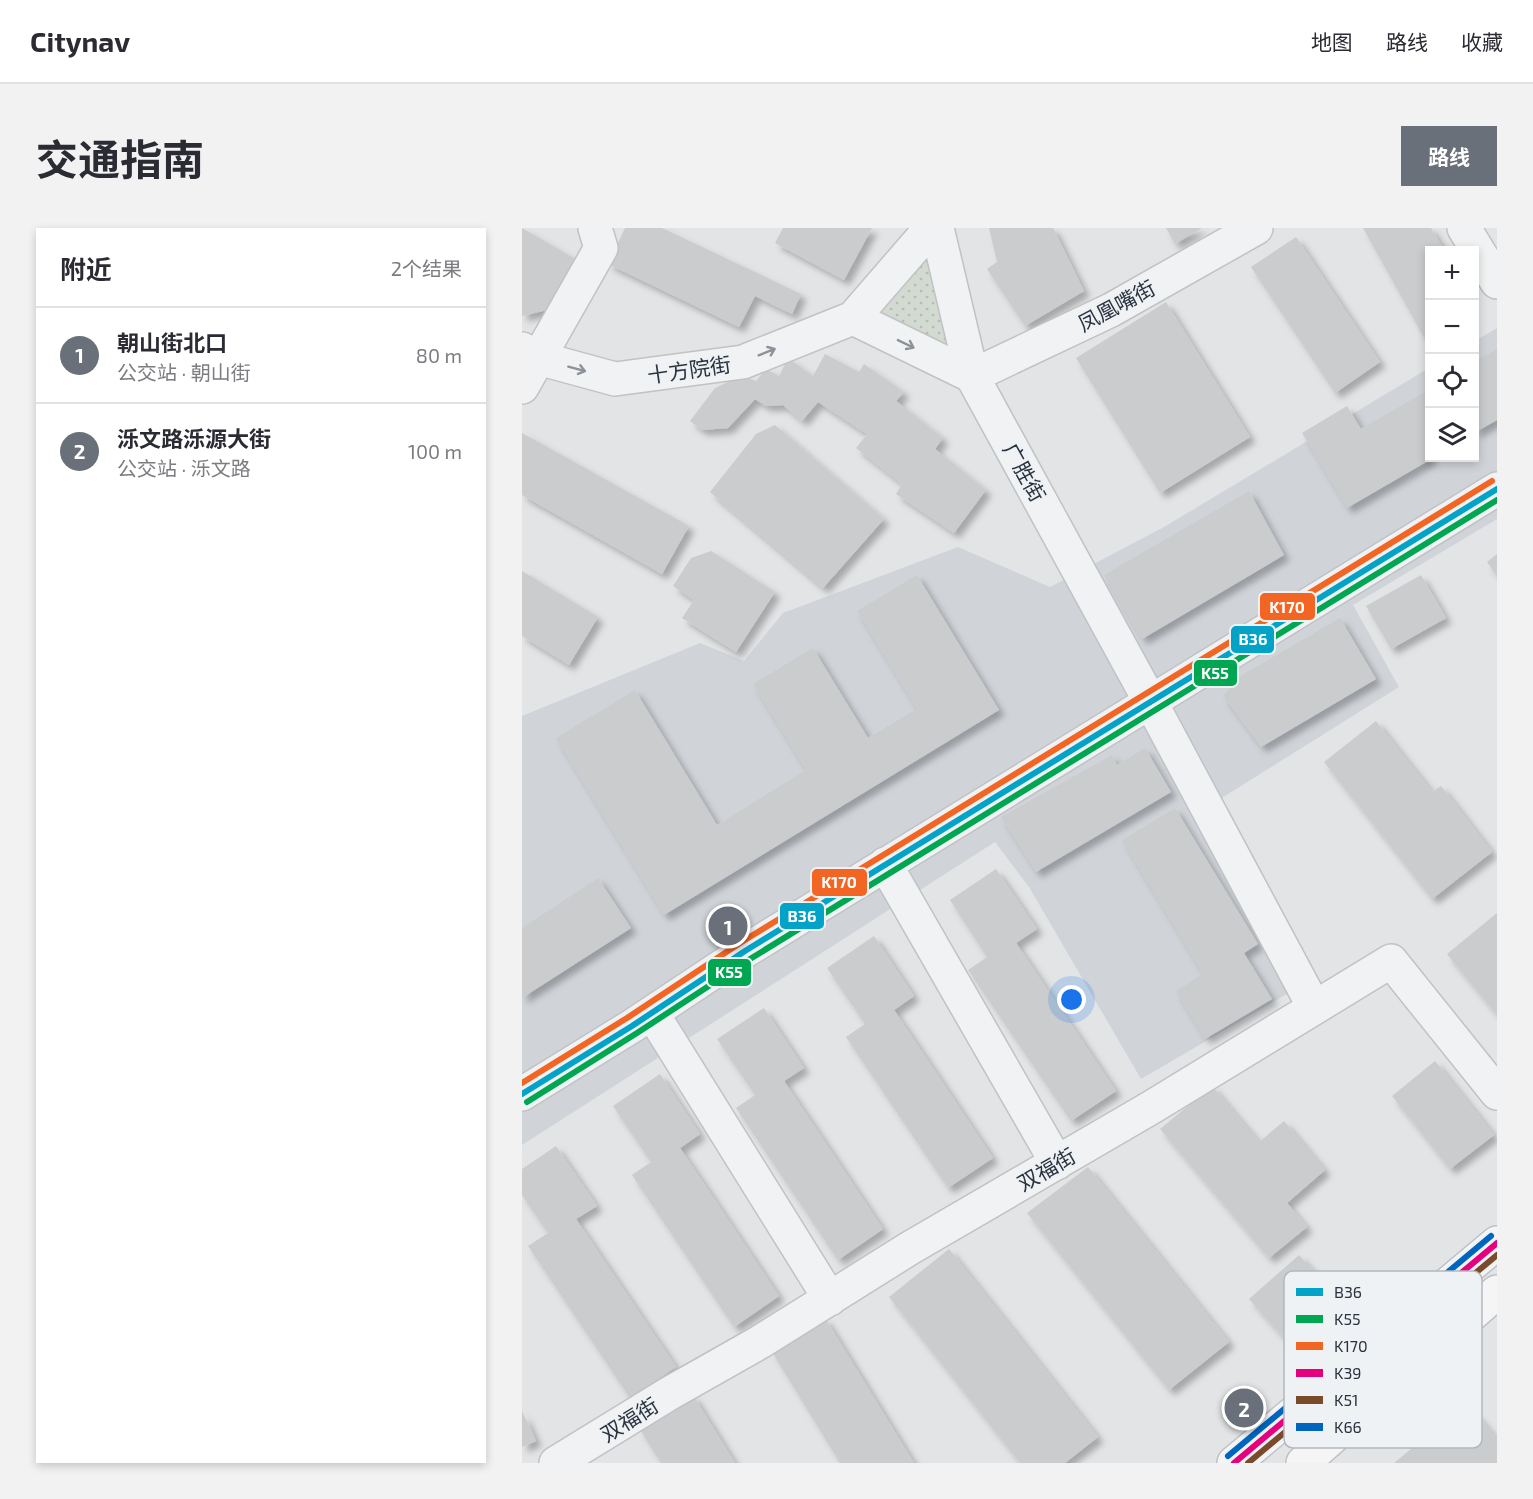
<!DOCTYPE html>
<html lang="zh">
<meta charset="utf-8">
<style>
body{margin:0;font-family:"Exo 2","Noto Sans SC",sans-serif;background:#f2f2f3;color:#2b2b33}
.controls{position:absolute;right:18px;top:18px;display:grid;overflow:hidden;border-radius:0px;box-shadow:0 3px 9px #0003}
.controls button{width:54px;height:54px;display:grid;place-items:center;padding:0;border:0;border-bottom:2px solid #e1e1e2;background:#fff;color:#2b2b33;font:30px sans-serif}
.you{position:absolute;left:550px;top:772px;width:21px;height:21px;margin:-15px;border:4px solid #fff;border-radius:50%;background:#1a73e8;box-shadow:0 0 0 9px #1a73e833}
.badge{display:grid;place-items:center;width:39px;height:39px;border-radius:50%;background:#6a7079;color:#fff;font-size:20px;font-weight:700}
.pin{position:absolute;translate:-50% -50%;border:3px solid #fff;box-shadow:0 2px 6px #0006}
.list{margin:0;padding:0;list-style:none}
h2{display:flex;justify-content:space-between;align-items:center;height:78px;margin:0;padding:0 24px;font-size:26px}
h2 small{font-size:20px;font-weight:400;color:#7c7c81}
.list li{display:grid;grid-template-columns:39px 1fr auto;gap:18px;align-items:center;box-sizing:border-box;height:96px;padding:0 24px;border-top:2px solid #e1e1e2}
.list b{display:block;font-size:22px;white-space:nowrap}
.list p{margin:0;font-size:20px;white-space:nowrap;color:#7c7c81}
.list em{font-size:20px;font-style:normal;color:#7c7c81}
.icon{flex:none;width:33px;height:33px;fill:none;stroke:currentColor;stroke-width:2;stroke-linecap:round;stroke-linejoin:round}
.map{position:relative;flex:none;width:975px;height:1235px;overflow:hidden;border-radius:0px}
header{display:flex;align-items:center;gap:36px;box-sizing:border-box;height:84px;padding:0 30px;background:#fff;border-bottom:2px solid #e1e1e2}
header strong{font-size:28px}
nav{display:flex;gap:33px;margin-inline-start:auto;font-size:21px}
.intro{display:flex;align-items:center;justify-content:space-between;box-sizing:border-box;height:144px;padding:0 36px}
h1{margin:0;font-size:42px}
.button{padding:15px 27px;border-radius:0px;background:#6a7079;color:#fff;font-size:21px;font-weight:700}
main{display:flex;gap:36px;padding:0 36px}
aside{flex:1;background:#fff;border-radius:0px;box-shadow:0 3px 9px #0003}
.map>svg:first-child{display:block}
.built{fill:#d0d4d9}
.park{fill:url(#park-dots)}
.building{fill:#caccce;filter:url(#shadow)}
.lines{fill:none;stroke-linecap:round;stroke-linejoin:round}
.minor-casing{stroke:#c0c2c4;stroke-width:36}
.major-casing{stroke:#bec1c4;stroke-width:36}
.minor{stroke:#f0f2f3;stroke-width:33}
.major{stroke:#f5f5f6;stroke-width:33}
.bus-1-casing{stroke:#eff2f5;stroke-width:10}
.bus-2-casing{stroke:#eff2f5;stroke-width:10}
.bus-3-casing{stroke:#eff2f5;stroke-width:10}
.bus-4-casing{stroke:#eff2f5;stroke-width:10}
.bus-5-casing{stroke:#eff2f5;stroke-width:10}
.bus-6-casing{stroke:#eff2f5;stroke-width:10}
.bus-1{stroke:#02a3c7;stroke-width:6}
.bus-2{stroke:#00a651;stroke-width:6}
.bus-3{stroke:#f26522;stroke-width:6}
.bus-4{stroke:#e5007d;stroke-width:6}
.bus-5{stroke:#7a4b2a;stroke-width:6}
.bus-6{stroke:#0065bd;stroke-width:6}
.oneway{stroke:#8c9298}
.labels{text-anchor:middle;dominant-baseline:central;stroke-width:4.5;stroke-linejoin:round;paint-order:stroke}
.street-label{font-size:21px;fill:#29323e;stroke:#eff2f5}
.key{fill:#eff2f5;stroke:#b4b8be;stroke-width:1.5}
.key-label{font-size:16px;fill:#29323e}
.line-badge{stroke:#eff2f5;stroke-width:2}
.badge-label{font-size:16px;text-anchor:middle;font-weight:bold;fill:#fff}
</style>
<header>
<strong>Citynav</strong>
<nav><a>地图</a><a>路线</a><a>收藏</a></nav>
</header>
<div class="intro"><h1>交通指南</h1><a class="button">路线</a></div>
<main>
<aside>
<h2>附近<small>2个结果</small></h2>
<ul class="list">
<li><span class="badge">1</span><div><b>朝山街北口</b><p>公交站 · 朝山街</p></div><em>80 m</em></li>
<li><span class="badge">2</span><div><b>泺文路泺源大街</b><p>公交站 · 泺文路</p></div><em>100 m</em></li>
</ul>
</aside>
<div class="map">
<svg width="975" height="1235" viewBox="0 0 975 1235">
<defs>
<pattern id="park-dots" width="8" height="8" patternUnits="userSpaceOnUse" patternTransform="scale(1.5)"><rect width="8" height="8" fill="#d3dad2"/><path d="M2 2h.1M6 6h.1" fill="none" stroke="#b5bcb5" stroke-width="1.8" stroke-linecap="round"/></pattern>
<filter id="shadow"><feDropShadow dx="5.5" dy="5.5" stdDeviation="3" flood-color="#0004"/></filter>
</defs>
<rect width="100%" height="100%" fill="#e2e4e6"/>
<path class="built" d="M975,100v191l-144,86 46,82 -182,114 99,176 -175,102 -112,-192 -34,-45 -473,303v-429l178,-73 44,18 39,-48 175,-66 92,40 114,-60 265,-159 1,90h44l1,-117z"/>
<path class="park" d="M410,10l25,126 -88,-44z"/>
<path class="building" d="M0,0l55,32 -30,50 -25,6z
M103,0h37l139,66 -9,20 -37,-18 -16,31 -131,-63z
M261,0h89l-28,52 -69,-37z
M467,0h64l31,63 -59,35 -38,-57 10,-7z
M644,0h36l-27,16z
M841,0h68l13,22h-14v87l-5,2z
M774,9l84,125 -45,31 -84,-126z
M644,74l84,135 -90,56 -84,-135z
M975,121v71l-23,13v-71z
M303,126l34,18 5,-8 40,28 -8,9 47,37 -8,11 51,41 -32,43 -58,-39 6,-10 -46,-36 11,-14 -49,-32 -16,19 -19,-16 -17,1 -11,-7 -27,29 -26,2 -12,-9 25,-33 26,-12 15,5 10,-12 13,7 9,-18 25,18z
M908,161v69h3l-86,50 -45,-75 45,-27 14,23z
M253,197l109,94 -61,69 -113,-96 46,-58z
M0,205l167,93 -27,48 -140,-79z
M727,263l35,64 -142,84 -38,-64z
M189,323l64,41 -39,60 -54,-34 12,-18 -21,-14 18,-28z
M975,326v22l-10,-14z
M0,343l76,46 -29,48 -47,-29z
M395,347l82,135 -335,205 -108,-177 79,-48 82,135 89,-55 -53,-86 60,-36 55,90 49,-29 -60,-98z
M899,347l25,43 -55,31 -25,-43z
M818,390l36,61 -115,68 -38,-51 19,-21z
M854,493l56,71 9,-6 51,66 -60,47 -108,-137z
M623,520l26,44 -135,80 -35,-55 111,-62 5,10z
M653,580l83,136 -14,9 28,46 -67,40 -29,-48 27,-17 -81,-134z
M474,641l41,60 -21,14 100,148 -45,30 -103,-151 19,-13 -37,-57z
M76,650l33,50 -109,70v-70z
M975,685v102l-50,-61z
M352,708l40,60 -20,14 99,148 -45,30 -102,-151 19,-13 -38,-56z
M242,780l40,60 -20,13 99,148 -45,31 -102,-152 19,-13 -38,-56z
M913,833l59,74 -44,34 -58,-73z
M138,846l40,60 -20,14 99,148 -45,31 -102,-152 19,-13 -38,-56z
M690,858l47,56 25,-21 41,49 -38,33 20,24 -38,31 -109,-129z
M34,918l41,60 -21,13 100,148 -46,31 -102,-152 20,-13 -26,-38v-26z
M566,939l141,175 -60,48 -142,-177z
M427,1021l149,188 -33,26h-45l-131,-166z
M777,1027l34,38 -50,44 -34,-38z
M303,1090l89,145h-74l-69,-113z
M171,1167l42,68h-74l-22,-35z
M0,1183l14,30 -14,6z
M954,1186l21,25v24h-103l48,-40z"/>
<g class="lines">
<g class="minor-casing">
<path id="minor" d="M415,0l35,148 178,325 164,306
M942,0l33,54
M331,90l119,58 139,-66 145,-82
M0,121l16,9 77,21 128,-17 110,-44 78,-90
M0,159l79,-139 -6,-20
M363,636l172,299
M130,785l178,286
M0,866l110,-68 113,-75 752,-462
M34,1235l114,-70 90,-51 150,-94 242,-141 239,-146 106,132"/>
</g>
<g class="major-casing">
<path id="major" d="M712,1235l263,-220
M781,1235l194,-171"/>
</g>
<use href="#minor" class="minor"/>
<use href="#major" class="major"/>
<g class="bus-1-casing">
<path id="bus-1" d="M0,866l110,-68 113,-75 752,-462"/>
</g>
<g class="bus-2-casing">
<path id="bus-2" d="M5,874l110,-69 113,-74 747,-459"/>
</g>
<g class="bus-3-casing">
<path id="bus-3" d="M0,855l105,-65 113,-75 752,-462"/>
</g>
<g class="bus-4-casing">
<path id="bus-4" d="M712,1235l263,-220"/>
</g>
<g class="bus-5-casing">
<path id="bus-5" d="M726,1235l249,-208"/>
</g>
<g class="bus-6-casing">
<path id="bus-6" d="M706,1228l263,-220"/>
</g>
<use href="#bus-1" class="bus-1"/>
<use href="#bus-2" class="bus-2"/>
<use href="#bus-3" class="bus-3"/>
<use href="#bus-4" class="bus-4"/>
<use href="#bus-5" class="bus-5"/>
<use href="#bus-6" class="bus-6"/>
</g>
<defs><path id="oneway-shaft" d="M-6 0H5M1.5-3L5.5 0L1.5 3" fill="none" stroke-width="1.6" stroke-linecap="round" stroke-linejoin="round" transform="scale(1.5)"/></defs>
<g class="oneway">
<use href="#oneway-shaft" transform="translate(384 116) rotate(26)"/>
<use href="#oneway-shaft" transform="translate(245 124) rotate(-22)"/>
<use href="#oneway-shaft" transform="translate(55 141) rotate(15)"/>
</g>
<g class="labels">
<g class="street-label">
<text transform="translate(594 77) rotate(-28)">凤凰嘴街</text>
<text transform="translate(167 141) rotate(-8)">十方院街</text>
<text transform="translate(503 244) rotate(61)">广胜街</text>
<text transform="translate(524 941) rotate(-30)">双福街</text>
<text transform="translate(107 1191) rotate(-32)">双福街</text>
</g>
</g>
<rect x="762" y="1043" width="198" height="177" rx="9" class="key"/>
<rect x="774" y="1060" width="27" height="8" fill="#02a3c7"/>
<rect x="774" y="1087" width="27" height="8" fill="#00a651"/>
<rect x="774" y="1114" width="27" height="8" fill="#f26522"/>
<rect x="774" y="1141" width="27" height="8" fill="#e5007d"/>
<rect x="774" y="1168" width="27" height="8" fill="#7a4b2a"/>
<rect x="774" y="1195" width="27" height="8" fill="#0065bd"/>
<g class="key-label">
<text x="812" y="1070">B36</text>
<text x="812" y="1097">K55</text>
<text x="812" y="1124">K170</text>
<text x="812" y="1151">K39</text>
<text x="812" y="1178">K51</text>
<text x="812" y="1205">K66</text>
</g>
<g class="line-badge">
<rect x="737" y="364" width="57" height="29" rx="6" fill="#f26522"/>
<rect x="708" y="397" width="45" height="29" rx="6" fill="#02a3c7"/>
<rect x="671" y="431" width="45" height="28" rx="6" fill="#00a651"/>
<rect x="289" y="640" width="57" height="29" rx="6" fill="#f26522"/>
<rect x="257" y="674" width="46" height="28" rx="6" fill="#02a3c7"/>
<rect x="185" y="730" width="45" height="29" rx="6" fill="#00a651"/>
</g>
<g class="badge-label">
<text x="765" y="385">K170</text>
<text x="731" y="417">B36</text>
<text x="693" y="451">K55</text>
<text x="317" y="660">K170</text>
<text x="280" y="694">B36</text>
<text x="207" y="750">K55</text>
</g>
</svg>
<div class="controls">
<button>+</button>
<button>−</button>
<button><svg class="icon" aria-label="locate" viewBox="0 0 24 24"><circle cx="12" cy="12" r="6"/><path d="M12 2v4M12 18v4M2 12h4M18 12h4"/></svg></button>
<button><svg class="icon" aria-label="layers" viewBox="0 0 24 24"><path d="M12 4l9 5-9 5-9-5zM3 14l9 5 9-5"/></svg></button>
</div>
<div class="you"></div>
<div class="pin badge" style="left:206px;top:698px">1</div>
<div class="pin badge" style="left:722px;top:1180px">2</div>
</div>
</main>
